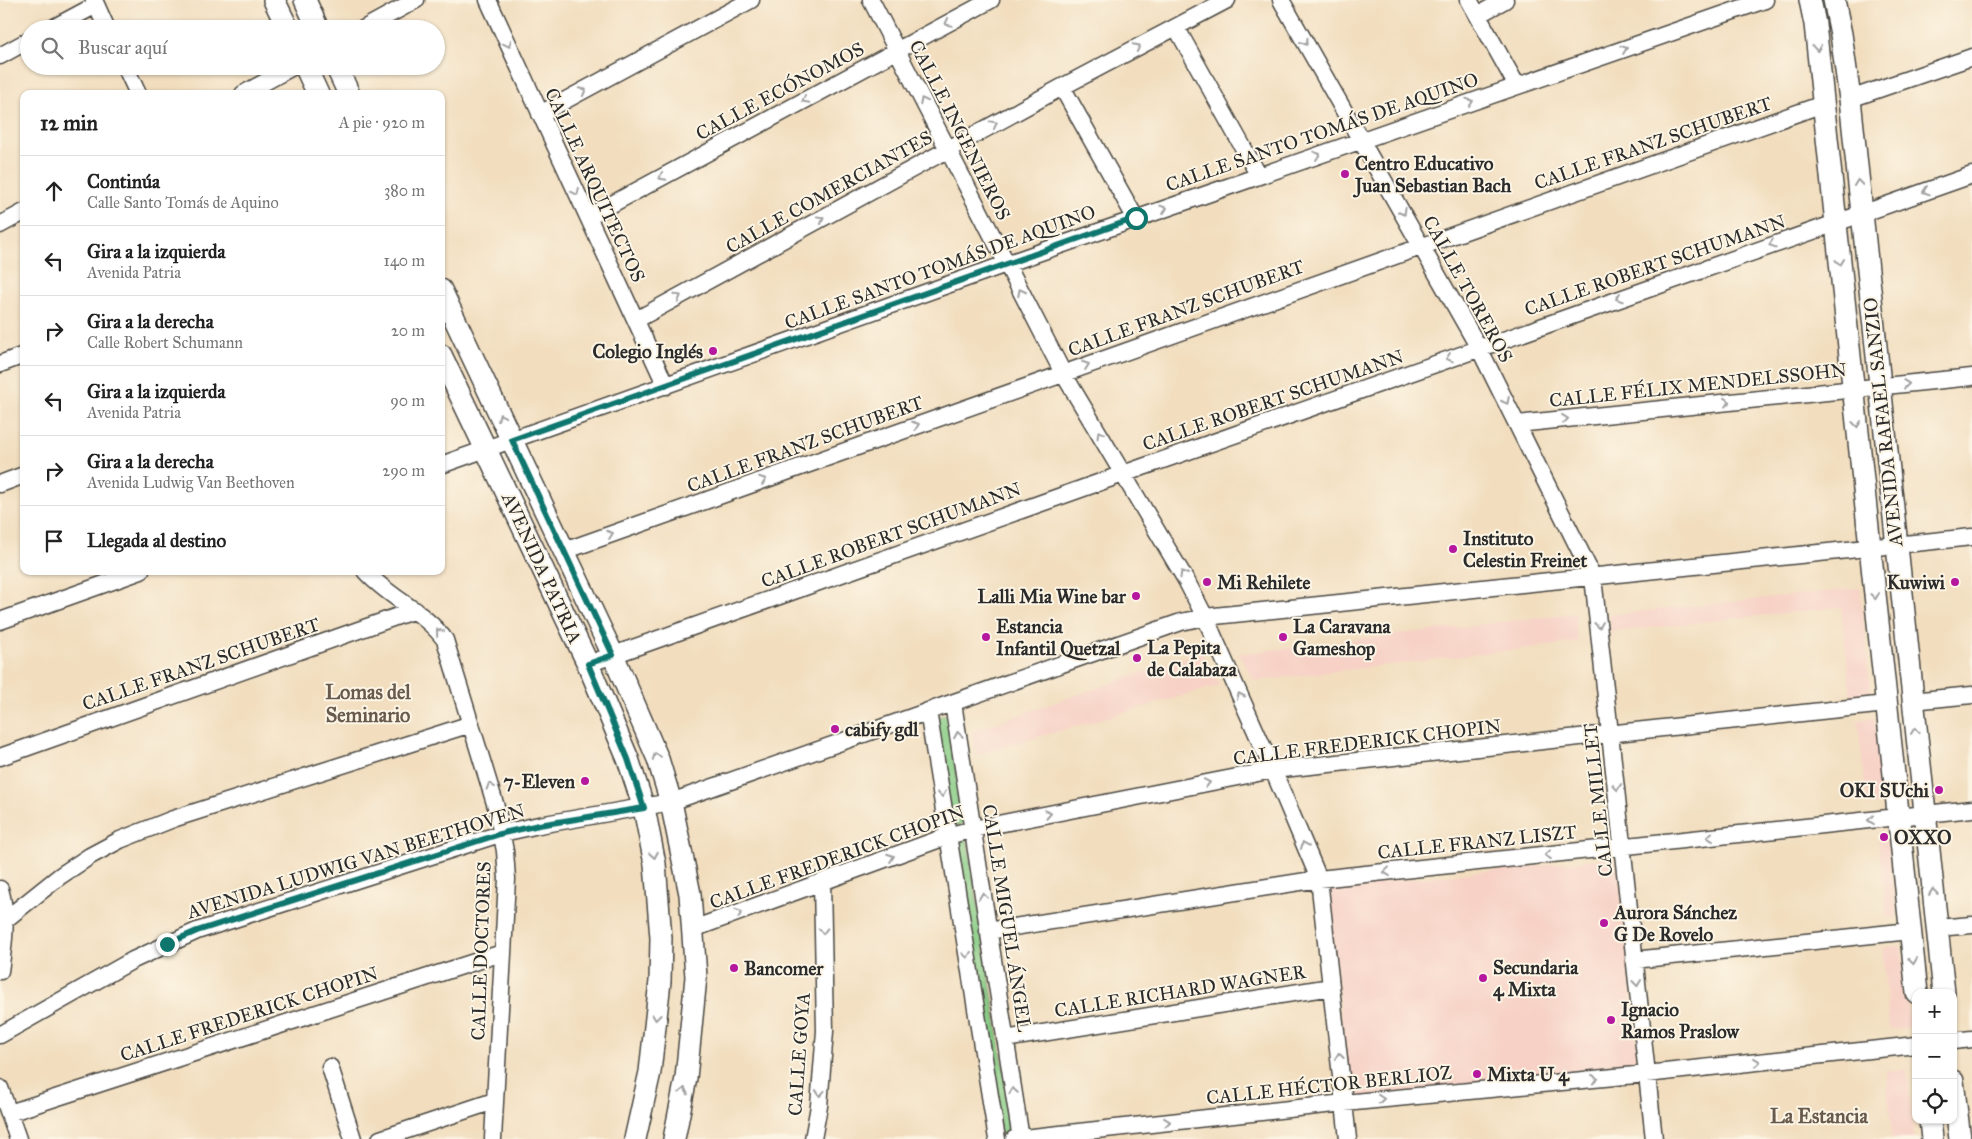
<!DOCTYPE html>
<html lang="es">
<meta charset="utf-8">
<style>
body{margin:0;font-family:"IM FELL Great Primer",serif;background:#f2f2f2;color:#222}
.controls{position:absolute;right:15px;bottom:15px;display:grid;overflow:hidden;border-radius:10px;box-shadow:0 1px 4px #0004}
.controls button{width:45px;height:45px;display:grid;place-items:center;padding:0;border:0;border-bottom:1px solid #e0e0e0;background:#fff;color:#222;font:25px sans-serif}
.stop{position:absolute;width:15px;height:15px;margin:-11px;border:4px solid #0f766e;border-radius:50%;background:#fff}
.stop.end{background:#0f766e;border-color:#fff;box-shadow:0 1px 5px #0008}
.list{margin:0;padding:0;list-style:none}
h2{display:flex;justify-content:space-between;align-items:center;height:65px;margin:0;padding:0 20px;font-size:21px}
h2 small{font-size:16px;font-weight:400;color:#767676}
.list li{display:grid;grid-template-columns:32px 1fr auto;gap:15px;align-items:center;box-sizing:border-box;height:70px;padding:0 20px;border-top:1px solid #e0e0e0}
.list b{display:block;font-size:19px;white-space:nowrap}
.list p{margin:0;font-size:16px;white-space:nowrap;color:#767676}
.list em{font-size:16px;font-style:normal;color:#767676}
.icon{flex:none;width:28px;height:28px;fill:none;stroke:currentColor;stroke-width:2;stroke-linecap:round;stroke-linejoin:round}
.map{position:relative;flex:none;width:1972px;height:1139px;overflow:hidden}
.search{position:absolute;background:#fff;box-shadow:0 1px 4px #0004;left:20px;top:20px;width:425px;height:55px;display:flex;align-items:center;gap:12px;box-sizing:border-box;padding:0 18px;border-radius:28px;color:#767676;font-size:19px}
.panel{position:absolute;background:#fff;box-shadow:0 1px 4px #0004;left:20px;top:90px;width:425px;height:485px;border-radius:10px}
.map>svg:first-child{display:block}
.built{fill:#f7d1c6}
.green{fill:#87cc85;stroke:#597c58}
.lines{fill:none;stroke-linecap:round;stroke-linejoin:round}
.minor-casing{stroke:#494641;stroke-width:19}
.major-casing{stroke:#494641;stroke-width:24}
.minor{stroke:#fff;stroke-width:16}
.major{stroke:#fff;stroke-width:21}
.oneway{stroke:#a0a0a0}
.route{stroke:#0f766e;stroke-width:6}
.poi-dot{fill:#b5179e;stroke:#fcf5e5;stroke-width:2}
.labels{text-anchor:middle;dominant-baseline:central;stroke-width:4;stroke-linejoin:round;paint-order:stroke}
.street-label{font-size:19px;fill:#2b2b2b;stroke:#fcf5e5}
.poi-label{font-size:19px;font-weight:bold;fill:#2b2b2b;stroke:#fcf5e5;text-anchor:start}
.neighbourhood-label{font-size:20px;font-weight:bold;fill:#685b4e;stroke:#fcf5e5}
</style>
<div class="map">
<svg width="1972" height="1139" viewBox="0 0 1972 1139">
<rect width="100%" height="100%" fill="#fcf5e5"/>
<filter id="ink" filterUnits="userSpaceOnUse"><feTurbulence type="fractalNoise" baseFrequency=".02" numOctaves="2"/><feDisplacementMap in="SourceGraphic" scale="10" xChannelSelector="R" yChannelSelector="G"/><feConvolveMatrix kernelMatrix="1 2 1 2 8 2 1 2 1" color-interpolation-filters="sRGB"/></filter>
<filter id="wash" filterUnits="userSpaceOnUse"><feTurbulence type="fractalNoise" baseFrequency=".0096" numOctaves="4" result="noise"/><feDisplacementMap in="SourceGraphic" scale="20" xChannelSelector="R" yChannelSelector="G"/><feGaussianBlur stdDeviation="1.12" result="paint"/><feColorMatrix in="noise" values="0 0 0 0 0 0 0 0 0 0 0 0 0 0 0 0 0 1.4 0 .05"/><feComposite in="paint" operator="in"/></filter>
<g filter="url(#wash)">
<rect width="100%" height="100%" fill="#f2debf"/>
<path class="built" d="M1860,588l11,107 -20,2 -10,-90 -230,25 -2,-17z
M1575,613l3,29 -323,39 -17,-27z
M1201,652l19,33 -244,70 -4,-24z
M1875,718l9,86 -17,2 -9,-86z
M1888,837l9,80 -10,1 -9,-80z
M1617,857l22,210 -290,31 -22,-210z
M1901,946l9,81 -21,2 -6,-82z
M1907,1069l7,70h-22l-6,-68z"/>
<path class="green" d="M947,714l18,110 -12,2 -19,-108z
M967,838l47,293 -13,4 -44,-294z"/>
</g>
<g filter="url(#ink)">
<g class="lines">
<g class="minor-casing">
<path id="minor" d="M94,0l13,29
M488,0l178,386
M871,0l192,373 123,207 19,37 68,153 46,109 29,260
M1281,0l198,348 114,229 61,562
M1469,0l48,86
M1478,15l27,-15
M1176,27l83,149
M51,29l45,-24
M363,29l53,-29
M0,56l29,-16
M125,66l13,28
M1062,87l74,132
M243,94l51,-28
M1850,99l122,-42
M540,114l211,-114
M588,217l403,-217
M0,225l24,-13
M636,320l426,-233 165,-87
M0,364l24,-9
M1517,424l455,-47
M441,465l565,-201 759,-264
M0,484l24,-9
M564,551l1259,-447
M365,571c24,27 59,40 80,69l52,170 8,41 2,28 -14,260
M0,621l141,-50
M588,664l535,-190 849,-299
M1912,701l60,-6
M953,703l68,436
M928,711l69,428
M0,757l415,-147
M0,889c8,27 4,55 0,82
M0,922l5,-2 55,-44 30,-20 30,-16 53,-21 298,-95
M1937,928l35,-3
M693,929l255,-93 25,-7 300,-59 613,-66
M988,931l331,-52 653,-70
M1634,960l276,-29
M0,1035l133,-75 64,-29 306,-98 36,-8 132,-23 510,-180 24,-5 767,-80
M1005,1039l326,-52
M1953,1041l19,-2
M330,1067l23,72
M0,1088l18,51
M9,1113l493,-160
M380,1139l114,-38
M813,1139l6,-33 6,-75 -3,-149
M1014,1139l330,-36 302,-29 270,-29"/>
</g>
<g class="major-casing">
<path id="major" d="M274,0l14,29
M305,0l13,29
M1810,0l5,24 102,969
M1834,0l7,34 9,65 94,894
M305,66l13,28
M336,66l13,28
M441,290l172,365 45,104 13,43 19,92 6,83 -10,101 -12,61
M441,355l147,309 40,95 16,49 11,56 6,74 -1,43 -10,91 -15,67
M1953,1081l7,58
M1930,1120l2,19"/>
</g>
<use href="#minor" class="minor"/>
<use href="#major" class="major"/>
</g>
<defs><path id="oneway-chevron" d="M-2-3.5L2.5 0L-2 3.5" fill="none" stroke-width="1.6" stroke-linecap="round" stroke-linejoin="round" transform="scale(1.25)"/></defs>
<g class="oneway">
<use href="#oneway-chevron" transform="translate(948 23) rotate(152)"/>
<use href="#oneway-chevron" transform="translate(1305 42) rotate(60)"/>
<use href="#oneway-chevron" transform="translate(508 44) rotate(65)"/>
<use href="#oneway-chevron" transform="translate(1137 47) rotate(-28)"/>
<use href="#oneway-chevron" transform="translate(1817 48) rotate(85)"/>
<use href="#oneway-chevron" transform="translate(1624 49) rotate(-19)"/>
<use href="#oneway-chevron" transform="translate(583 91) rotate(-28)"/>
<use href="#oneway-chevron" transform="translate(805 100) rotate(152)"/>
<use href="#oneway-chevron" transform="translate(923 101) rotate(-117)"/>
<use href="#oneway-chevron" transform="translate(1470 102) rotate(-19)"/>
<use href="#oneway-chevron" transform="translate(994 124) rotate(-29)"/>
<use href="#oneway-chevron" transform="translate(1317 155) rotate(-19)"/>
<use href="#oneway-chevron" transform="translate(662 177) rotate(152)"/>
<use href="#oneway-chevron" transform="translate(1858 183) rotate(-96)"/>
<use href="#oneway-chevron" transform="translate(1926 191) rotate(161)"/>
<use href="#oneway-chevron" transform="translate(576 192) rotate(65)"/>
<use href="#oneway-chevron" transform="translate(1164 209) rotate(-19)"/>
<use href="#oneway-chevron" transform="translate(1403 212) rotate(60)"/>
<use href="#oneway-chevron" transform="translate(821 219) rotate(-29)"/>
<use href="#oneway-chevron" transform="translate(1772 244) rotate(161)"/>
<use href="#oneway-chevron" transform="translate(1840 262) rotate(84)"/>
<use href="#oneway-chevron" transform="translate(1021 292) rotate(-117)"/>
<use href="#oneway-chevron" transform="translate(678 297) rotate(-29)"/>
<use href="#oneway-chevron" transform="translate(1619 298) rotate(161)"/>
<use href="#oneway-chevron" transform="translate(1449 358) rotate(161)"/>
<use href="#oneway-chevron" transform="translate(1086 365) rotate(-20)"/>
<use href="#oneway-chevron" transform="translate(1906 384) rotate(-6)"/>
<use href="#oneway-chevron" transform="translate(1506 401) rotate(63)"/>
<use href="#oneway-chevron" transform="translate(1727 402) rotate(-6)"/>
<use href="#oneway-chevron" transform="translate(501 417) rotate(-115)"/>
<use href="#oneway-chevron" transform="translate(1565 419) rotate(-6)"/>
<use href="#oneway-chevron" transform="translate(1857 424) rotate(84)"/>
<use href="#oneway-chevron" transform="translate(916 425) rotate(-20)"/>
<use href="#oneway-chevron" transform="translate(1100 434) rotate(-121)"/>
<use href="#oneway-chevron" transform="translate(763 480) rotate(-20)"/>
<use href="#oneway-chevron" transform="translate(610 534) rotate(-20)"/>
<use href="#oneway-chevron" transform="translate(1183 574) rotate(-120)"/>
<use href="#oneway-chevron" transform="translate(1875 596) rotate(84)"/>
<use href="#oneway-chevron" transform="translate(1599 625) rotate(83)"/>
<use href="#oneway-chevron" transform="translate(439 632) rotate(-129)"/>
<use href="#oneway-chevron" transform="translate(1240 696) rotate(-114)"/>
<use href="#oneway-chevron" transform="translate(1915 731) rotate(-96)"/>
<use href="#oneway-chevron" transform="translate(958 735) rotate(-99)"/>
<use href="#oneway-chevron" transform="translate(656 756) rotate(-111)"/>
<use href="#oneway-chevron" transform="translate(1207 783) rotate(-11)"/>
<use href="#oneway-chevron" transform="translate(490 786) rotate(-107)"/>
<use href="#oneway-chevron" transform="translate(1617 787) rotate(84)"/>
<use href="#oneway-chevron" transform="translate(942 794) rotate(81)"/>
<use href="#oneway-chevron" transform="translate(1048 814) rotate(-11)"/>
<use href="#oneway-chevron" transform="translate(1871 820) rotate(174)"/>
<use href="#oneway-chevron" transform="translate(1710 837) rotate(174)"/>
<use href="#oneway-chevron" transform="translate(1304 845) rotate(-113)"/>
<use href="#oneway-chevron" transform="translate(654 855) rotate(80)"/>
<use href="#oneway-chevron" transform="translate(1548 855) rotate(174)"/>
<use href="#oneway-chevron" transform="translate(891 857) rotate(-20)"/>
<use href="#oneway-chevron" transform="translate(1387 872) rotate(174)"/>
<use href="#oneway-chevron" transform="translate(1933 892) rotate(-96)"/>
<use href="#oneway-chevron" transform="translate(983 896) rotate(-98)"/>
<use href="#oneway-chevron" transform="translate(739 913) rotate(-20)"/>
<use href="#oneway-chevron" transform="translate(823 931) rotate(89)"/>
<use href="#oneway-chevron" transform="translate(967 955) rotate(81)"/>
<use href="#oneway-chevron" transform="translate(1913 961) rotate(84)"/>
<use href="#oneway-chevron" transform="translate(1637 983) rotate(84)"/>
<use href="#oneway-chevron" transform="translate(656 1017) rotate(97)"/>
<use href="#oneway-chevron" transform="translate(1339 1056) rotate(-97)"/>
<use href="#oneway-chevron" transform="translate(1757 1062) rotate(-6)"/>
<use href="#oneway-chevron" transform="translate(1595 1079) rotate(-5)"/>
<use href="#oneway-chevron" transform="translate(684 1091) rotate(-79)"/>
<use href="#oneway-chevron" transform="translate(1013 1091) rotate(-99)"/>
<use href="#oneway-chevron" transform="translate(820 1093) rotate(95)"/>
<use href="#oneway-chevron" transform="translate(1381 1099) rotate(-5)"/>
<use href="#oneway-chevron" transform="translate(1167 1122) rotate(-6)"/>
</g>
</g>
<g class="lines" filter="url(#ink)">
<path class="route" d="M167,944l30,-13 306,-98 36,-8 105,-17 -16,-49 -40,-95 25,-9 -101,-215 624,-222"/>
</g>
<g class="poi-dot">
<circle cx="1345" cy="174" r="5"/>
<circle cx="713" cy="351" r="5"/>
<circle cx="1453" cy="549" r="5"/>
<circle cx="1207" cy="582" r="5"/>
<circle cx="1955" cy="582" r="5"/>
<circle cx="1136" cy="596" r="5"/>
<circle cx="986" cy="637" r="5"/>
<circle cx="1283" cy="637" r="5"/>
<circle cx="1137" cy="658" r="5"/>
<circle cx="835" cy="729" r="5"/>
<circle cx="585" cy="781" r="5"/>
<circle cx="1939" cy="790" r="5"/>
<circle cx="1884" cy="837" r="5"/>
<circle cx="1604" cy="923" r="5"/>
<circle cx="734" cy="968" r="5"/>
<circle cx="1483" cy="978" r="5"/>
<circle cx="1611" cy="1020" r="5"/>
<circle cx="1477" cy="1074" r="5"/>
</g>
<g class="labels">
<g class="street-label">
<text transform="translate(780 91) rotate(-28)">CALLE ECÓNOMOS</text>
<text transform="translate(960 130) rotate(63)">CALLE INGENIEROS</text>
<text transform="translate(1322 132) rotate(-19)">CALLE SANTO TOMÁS DE AQUINO</text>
<text transform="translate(1653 143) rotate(-19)">CALLE FRANZ SCHUBERT</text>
<text transform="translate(595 185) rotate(65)">CALLE ARQUITECTOS</text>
<text transform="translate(829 192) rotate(-29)">CALLE COMERCIANTES</text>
<text transform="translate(1655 265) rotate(-19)">CALLE ROBERT SCHUMANN</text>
<text transform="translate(940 267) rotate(-20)">CALLE SANTO TOMÁS DE AQUINO</text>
<text transform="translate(1468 289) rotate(61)">CALLE TOREROS</text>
<text transform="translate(1186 308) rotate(-20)">CALLE FRANZ SCHUBERT</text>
<text transform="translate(1698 385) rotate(-6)">CALLE FÉLIX MENDELSSOHN</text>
<text transform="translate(1273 400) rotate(-19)">CALLE ROBERT SCHUMANN</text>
<text transform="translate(1883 422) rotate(-96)">AVENIDA RAFAEL SANZIO</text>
<text transform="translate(805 444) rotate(-20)">CALLE FRANZ SCHUBERT</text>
<text transform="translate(891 535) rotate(-20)">CALLE ROBERT SCHUMANN</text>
<text transform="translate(542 568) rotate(65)">AVENIDA PATRIA</text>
<text transform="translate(201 664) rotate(-19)">CALLE FRANZ SCHUBERT</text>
<text transform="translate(1367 742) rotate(-7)">CALLE FREDERICK CHOPIN</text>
<text transform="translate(1598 800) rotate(-96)">CALLE MILLET</text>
<text transform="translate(1477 842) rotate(-6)">CALLE FRANZ LISZT</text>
<text transform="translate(837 857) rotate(-20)">CALLE FREDERICK CHOPIN</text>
<text transform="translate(356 861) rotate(-17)">AVENIDA LUDWIG VAN BEETHOVEN</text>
<text transform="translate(1007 918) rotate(81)">CALLE MIGUEL ÁNGEL</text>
<text transform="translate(481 951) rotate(-88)">CALLE DOCTORES</text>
<text transform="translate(1180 991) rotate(-9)">CALLE RICHARD WAGNER</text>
<text transform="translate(249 1014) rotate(-18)">CALLE FREDERICK CHOPIN</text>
<text transform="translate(799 1054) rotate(-86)">CALLE GOYA</text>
<text transform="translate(1329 1085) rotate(-6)">CALLE HÉCTOR BERLIOZ</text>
</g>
<g class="poi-label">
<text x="1355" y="163">Centro Educativo<tspan x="1355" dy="22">Juan Sebastian Bach</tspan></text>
<text x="703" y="351" text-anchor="end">Colegio Inglés</text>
<text x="1463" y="538">Instituto<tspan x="1463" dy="22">Celestin Freinet</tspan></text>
<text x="1217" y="582">Mi Rehilete</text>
<text x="1945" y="582" text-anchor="end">Kuwiwi</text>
<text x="1126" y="596" text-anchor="end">Lalli Mia Wine bar</text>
<text x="996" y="626">Estancia<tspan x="996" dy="22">Infantil Quetzal</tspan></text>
<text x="1293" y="626">La Caravana<tspan x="1293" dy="22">Gameshop</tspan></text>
<text x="1147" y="647">La Pepita<tspan x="1147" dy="22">de Calabaza</tspan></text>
<text x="845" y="729">cabify gdl</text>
<text x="575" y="781" text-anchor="end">7-Eleven</text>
<text x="1929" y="790" text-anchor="end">OKI SUchi</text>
<text x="1894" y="837">OXXO</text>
<text x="1614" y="912">Aurora Sánchez<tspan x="1614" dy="22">G De Rovelo</tspan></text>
<text x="1493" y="967">Secundaria<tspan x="1493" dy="22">4 Mixta</tspan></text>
<text x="744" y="968">Bancomer</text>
<text x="1621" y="1009">Ignacio<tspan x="1621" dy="22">Ramos Praslow</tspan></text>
<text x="1487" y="1074">Mixta U 4</text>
</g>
<g class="neighbourhood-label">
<text x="368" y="692">Lomas del<tspan x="368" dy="23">Seminario</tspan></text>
<text x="1819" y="1116">La Estancia</text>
</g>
</g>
</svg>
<div class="controls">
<button>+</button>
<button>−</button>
<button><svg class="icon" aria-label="locate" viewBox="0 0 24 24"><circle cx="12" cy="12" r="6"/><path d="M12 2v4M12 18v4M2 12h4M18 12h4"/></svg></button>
</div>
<div class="stop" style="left:1136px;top:218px"></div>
<div class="stop end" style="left:167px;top:944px"></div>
<div class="search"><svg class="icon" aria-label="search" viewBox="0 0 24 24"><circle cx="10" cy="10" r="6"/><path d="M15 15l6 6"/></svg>Buscar aquí</div>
<section class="panel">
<h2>12 min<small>A pie · 920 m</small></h2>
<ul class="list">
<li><svg class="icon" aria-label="ahead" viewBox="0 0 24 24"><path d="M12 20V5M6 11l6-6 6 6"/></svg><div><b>Continúa</b><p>Calle Santo Tomás de Aquino</p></div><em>380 m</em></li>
<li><svg class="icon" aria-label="left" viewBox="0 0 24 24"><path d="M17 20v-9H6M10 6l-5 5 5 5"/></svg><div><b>Gira a la izquierda</b><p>Avenida Patria</p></div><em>140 m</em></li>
<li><svg class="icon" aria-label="right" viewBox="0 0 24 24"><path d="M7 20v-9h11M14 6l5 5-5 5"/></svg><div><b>Gira a la derecha</b><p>Calle Robert Schumann</p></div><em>20 m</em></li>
<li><svg class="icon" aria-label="left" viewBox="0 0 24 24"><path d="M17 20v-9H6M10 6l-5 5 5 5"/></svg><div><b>Gira a la izquierda</b><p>Avenida Patria</p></div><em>90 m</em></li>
<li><svg class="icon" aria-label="right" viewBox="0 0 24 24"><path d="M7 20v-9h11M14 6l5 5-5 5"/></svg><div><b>Gira a la derecha</b><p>Avenida Ludwig Van Beethoven</p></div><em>290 m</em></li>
<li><svg class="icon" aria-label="arrive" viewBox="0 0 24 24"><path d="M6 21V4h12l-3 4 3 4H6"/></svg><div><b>Llegada al destino</b></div></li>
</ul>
</section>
</div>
